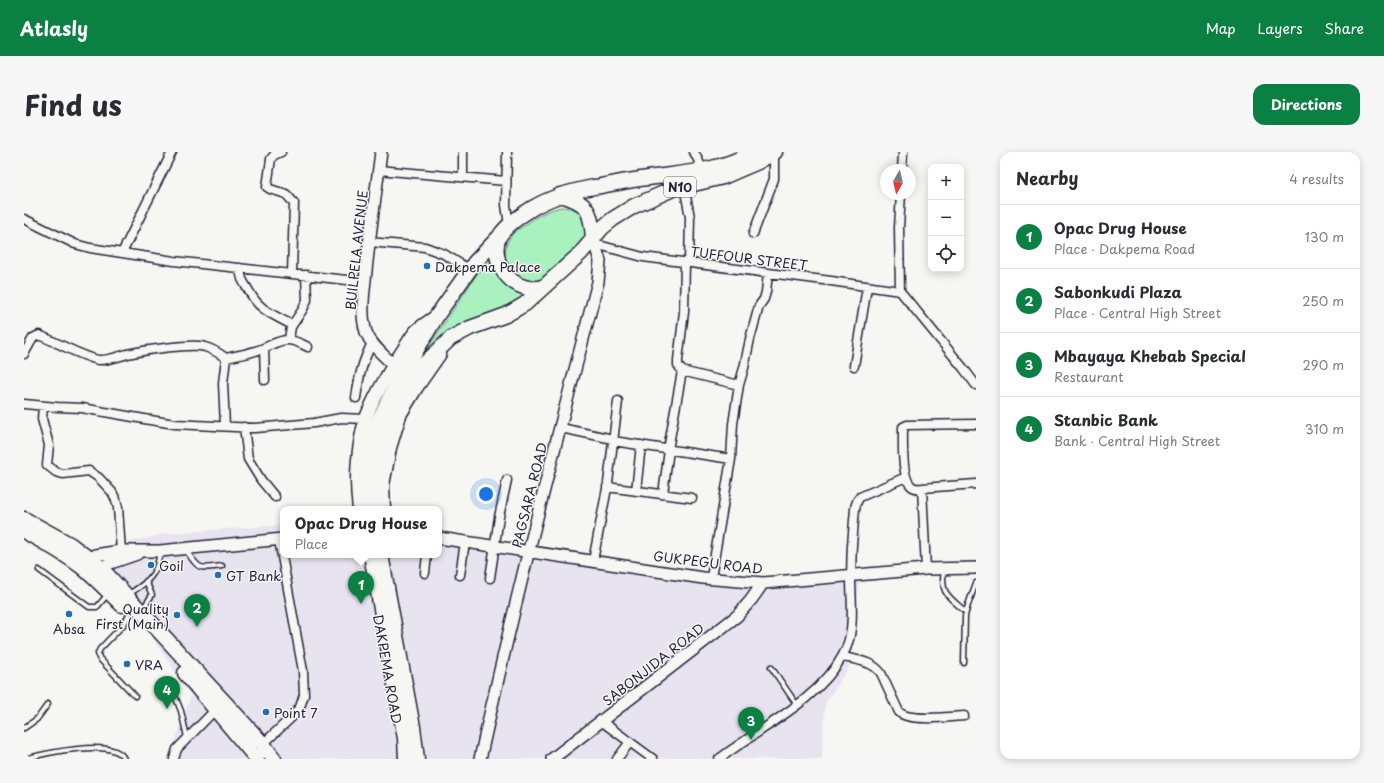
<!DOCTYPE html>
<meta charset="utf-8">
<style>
body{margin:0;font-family:"Playpen Sans",sans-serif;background:#f7f7f7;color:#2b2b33}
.controls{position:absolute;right:12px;top:12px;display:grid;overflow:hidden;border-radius:8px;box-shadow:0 2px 10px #0003}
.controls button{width:36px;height:36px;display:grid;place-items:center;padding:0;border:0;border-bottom:1px solid #e1e1e2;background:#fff;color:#2b2b33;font:20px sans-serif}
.compass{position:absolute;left:856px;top:12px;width:36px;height:36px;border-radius:50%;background:#fff;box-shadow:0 2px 10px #0003;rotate:188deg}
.you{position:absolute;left:462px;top:342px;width:14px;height:14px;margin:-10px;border:3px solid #fff;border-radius:50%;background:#1a73e8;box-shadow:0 0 0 6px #1a73e833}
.badge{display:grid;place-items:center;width:26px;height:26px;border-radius:50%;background:#0b8043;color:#fff;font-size:13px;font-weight:700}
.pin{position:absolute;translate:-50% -33px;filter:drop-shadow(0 1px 2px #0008)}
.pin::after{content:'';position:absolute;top:21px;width:14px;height:12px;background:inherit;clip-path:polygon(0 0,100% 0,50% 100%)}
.popup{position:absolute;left:256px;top:354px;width:162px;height:52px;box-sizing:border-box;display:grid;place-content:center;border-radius:8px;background:#fff;filter:drop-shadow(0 1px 3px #0005);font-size:13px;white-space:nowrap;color:#7c7c81}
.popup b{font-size:15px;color:#2b2b33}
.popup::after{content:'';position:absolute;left:50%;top:100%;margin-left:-8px;border:8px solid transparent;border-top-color:#fff}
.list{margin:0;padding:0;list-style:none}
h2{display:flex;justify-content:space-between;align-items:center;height:52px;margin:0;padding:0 16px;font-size:17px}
h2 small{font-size:13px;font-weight:400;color:#7c7c81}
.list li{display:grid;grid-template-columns:26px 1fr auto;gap:12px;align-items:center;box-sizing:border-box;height:64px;padding:0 16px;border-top:1px solid #e1e1e2}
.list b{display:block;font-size:15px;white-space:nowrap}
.list p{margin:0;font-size:13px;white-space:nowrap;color:#7c7c81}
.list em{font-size:13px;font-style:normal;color:#7c7c81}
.icon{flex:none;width:22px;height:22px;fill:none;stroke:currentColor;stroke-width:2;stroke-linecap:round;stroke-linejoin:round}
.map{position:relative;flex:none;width:952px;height:607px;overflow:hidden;border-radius:12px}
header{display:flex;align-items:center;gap:24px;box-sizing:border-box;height:56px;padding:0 20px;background:#0b8043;color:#fff}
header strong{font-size:19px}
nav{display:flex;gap:22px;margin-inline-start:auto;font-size:14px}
.intro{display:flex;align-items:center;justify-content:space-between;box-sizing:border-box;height:96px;padding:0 24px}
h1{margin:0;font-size:28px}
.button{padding:10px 18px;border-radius:12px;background:#0b8043;color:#fff;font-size:14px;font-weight:700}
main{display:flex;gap:24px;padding:0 24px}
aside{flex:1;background:#fff;border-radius:12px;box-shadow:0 2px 10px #0003}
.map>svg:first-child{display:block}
.built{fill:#e7e4f0}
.grass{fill:#a9f2c0;stroke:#668a7e}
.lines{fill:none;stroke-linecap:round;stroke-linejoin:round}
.lane-casing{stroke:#22223b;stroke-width:7}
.street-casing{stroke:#22223b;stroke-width:11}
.secondary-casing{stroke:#22223b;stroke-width:14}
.primary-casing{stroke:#22223b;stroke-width:15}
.highway-casing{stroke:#22223b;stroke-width:17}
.lane{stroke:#f6f6f2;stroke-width:4}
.street{stroke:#f6f6f2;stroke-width:8}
.secondary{stroke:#f6f6f2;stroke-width:11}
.primary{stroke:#f6f6f2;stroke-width:12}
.highway{stroke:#f6f6f2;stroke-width:14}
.poi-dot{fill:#1f6fb2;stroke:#f6f6f2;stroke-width:1.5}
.labels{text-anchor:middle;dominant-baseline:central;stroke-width:3;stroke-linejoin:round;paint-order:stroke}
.shield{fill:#f6f6f2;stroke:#626272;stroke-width:1}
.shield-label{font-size:12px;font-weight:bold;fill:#22223b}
.street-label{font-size:13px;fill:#22223b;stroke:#f6f6f2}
.poi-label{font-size:13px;fill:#22223b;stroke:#f6f6f2;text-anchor:start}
</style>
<header>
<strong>Atlasly</strong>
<nav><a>Map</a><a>Layers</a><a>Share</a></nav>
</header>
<div class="intro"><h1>Find us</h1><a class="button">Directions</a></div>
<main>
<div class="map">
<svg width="952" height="607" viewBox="0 0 952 607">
<rect width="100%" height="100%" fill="#f6f6f2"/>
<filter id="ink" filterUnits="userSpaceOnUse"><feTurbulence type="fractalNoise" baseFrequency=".025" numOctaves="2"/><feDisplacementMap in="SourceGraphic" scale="8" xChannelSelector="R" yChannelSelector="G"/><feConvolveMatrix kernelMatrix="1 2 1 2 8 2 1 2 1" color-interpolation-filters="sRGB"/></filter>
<g filter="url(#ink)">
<path class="built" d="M259,373v30h156v-21l312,53 109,-7 -11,87 -24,37 -3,55h-653l22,-63 -97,-146 75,-17z"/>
<path class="grass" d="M538,55c11,1 21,4 25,15 1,4 0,12 0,17l-40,42 -23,1c-4,-3 -9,-6 -12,-10 -9,-10 -9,-26 0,-37 3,-4 10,-8 15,-11 10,-8 22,-15 35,-17z
M468,103c1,23 14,36 36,42l-109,64 64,-96z"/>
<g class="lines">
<g class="lane-casing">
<path id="lane" d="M161,397c15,21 12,20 37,17
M920,417c-4,25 4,27 22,43
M15,418l50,37h8l11,-13
M105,442c9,-6 21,-13 26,-24 3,-5 4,-13 5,-19
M118,458l10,-15 -6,-14
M106,461l-6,11 -24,25 -2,4 1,5 36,38
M940,511l1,-47 3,-11 8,-22
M747,515l26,38
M151,544l6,15 6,26
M0,576l13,-9 11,-15
M0,607c18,-5 92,-22 100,0"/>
</g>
<g class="street-casing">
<path id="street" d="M257,0l-7,3 -3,4 -4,28 3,2 16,5 8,9 -2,71
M483,0l-1,53 3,20
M670,0l9,18
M354,18l128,11
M878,18l1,-18
M439,25v-25
M660,34l6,31 -1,46
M877,42l-2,33 1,64 64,78 12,16
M0,67l51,25 15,4 84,13 191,21
M729,82l21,-55v-27
M345,90l56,5 19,7 26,16
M571,92l48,13 188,24 69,10
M98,101l50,-101
M661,110l-1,50 -6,48v5l4,6 57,14 -6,39 -2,35 -20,119
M216,116c1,12 3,13 9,23 10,19 23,23 41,33l1,3 -2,12
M267,175l12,-18 4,-9 -1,-25
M240,196l1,32
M0,202l9,-16 6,-3c17,7 42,21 59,25 11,1 23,-5 34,-7 15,-3 59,-10 73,-6 8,2 15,7 21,11
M830,214l13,-79
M715,233l5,-17 6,-29 9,-33 5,-7 2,-7 2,-19
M332,246c3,-22 6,-35 16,-55
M0,252l33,3 25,1 68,12 25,4 80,4 59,-5 27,-5 25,1
M19,254l-1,13 7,26 -2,20 9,7 7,2 26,-3 10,7 13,14 4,8 2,8 3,43
M952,272l-69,1 -4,2v3c0,12 -2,51 10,57 2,2 6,1 9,1l54,-4
M201,274l-2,-43 3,-25c13,-3 26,-5 38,-10 8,-3 14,-8 24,-8 6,0 14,4 20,7
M220,275l4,32 13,21 14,17
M537,276l52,11
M589,289l118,18
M644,298l14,-79
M583,335l85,11
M898,336l4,81
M612,339l5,-46
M639,342l6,-44
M569,409l15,-78 10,-82
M401,421l2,-18
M436,423l5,-33
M466,426l9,-61 8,-37
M819,505c13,3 29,4 38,16l18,39c10,10 50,5 65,4
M577,569l52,38
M239,592l30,-28 7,-9 4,-12 -1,-24 -24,-131
M150,607l3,-10 39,-40
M593,607l13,-17
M695,607c40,-31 100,-58 124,-104 13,-24 8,-51 8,-77 0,-19 1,-39 3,-58 1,-8 0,-17 6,-23l46,-20"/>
</g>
<g class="secondary-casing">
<path id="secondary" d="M357,0c-5,40 -11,79 -15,119 -2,19 -6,43 0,61 5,14 18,23 27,33
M415,386l264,40 60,5 163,-14 50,-1
M60,411l11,-8 26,-4h39l123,-12
M70,420l14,-8 29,-10
M456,607c35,-160 76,-318 118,-477l2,-21 -7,-23
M528,607l185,-143 14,-16 12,-17"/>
</g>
<g class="primary-casing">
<path id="primary" d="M335,357c-4,-29 -2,-63 7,-91 8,-21 21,-43 33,-62 6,-8 11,-18 17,-25 6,-6 14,-10 20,-15
M360,357l-1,-24 7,-37 10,-33 17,-28 23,-33"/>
</g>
<g class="highway-casing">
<path id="highway" d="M536,43c28,7 31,16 33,43
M522,133c-2,1 -6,3 -8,3 -27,4 -49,-27 -39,-51 6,-11 21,-21 32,-28 19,-12 41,-18 63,-22 18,-3 36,-7 54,-9 35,-5 73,-7 105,-26
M341,357l-1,-17 3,-36 9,-30 21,-43 41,-69 37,-52 24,-25
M352,357v-25l2,-27 8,-29 21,-41 16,-22 28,-27 19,-10 36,-13 19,-11 56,-51 21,-25 11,-9 21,-13 39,-17 50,-12 16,-7 19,-8 17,-10
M0,367l47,26 30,23 162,176 11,15
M0,379c20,11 40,22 58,36 14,12 27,25 40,38
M347,403l34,183 1,21
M357,403l32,172 4,32
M161,521l72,86"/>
</g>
<use href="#lane" class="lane"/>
<use href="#street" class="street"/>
<use href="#secondary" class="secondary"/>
<use href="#primary" class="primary"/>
<use href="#highway" class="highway"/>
</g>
</g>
<g class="poi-dot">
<circle cx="403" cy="114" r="4"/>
<circle cx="127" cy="413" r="4"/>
<circle cx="194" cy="423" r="4"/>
<circle cx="45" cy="462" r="4"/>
<circle cx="153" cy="463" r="4"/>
<circle cx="103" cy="512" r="4"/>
<circle cx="242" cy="560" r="4"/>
</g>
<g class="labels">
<rect class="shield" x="640" y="25" width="32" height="20" rx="3"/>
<g class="shield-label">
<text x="656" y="35">N10</text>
</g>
<g class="street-label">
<text transform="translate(332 98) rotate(-84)">BUILPELA AVENUE</text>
<text transform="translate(725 106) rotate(7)">TUFFOUR STREET</text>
<text transform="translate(505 343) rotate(-76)">PAGSARA ROAD</text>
<text transform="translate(684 410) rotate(7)">GUKPEGU ROAD</text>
<text transform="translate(629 512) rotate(-38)">SABONJIDA ROAD</text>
<text transform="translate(364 517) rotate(80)">DAKPEMA ROAD</text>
</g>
<g class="poi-label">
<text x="411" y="114">Dakpema Palace</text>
<text x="135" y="413">Goil</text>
<text x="202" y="423">GT Bank</text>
<text x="145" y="456" text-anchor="end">Quality<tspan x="145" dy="15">First (Main)</tspan></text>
<text x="45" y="476" text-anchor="middle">Absa</text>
<text x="111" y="512">VRA</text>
<text x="250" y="560">Point 7</text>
</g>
</g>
</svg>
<div class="controls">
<button>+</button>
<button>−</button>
<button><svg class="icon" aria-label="locate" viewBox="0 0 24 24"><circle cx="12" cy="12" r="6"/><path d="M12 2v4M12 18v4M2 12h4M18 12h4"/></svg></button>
</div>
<svg class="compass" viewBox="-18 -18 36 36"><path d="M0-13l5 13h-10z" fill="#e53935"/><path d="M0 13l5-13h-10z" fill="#7c7c81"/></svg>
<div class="you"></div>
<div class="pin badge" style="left:337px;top:452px">1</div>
<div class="popup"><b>Opac Drug House</b>Place</div>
<div class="pin badge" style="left:173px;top:475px">2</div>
<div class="pin badge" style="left:727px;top:588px">3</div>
<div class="pin badge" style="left:143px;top:557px">4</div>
</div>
<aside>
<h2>Nearby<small>4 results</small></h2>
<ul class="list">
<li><span class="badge">1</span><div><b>Opac Drug House</b><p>Place · Dakpema Road</p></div><em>130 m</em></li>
<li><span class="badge">2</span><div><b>Sabonkudi Plaza</b><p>Place · Central High Street</p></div><em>250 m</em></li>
<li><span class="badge">3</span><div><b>Mbayaya Khebab Special</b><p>Restaurant</p></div><em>290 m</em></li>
<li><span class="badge">4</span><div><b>Stanbic Bank</b><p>Bank · Central High Street</p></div><em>310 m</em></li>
</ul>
</aside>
</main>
